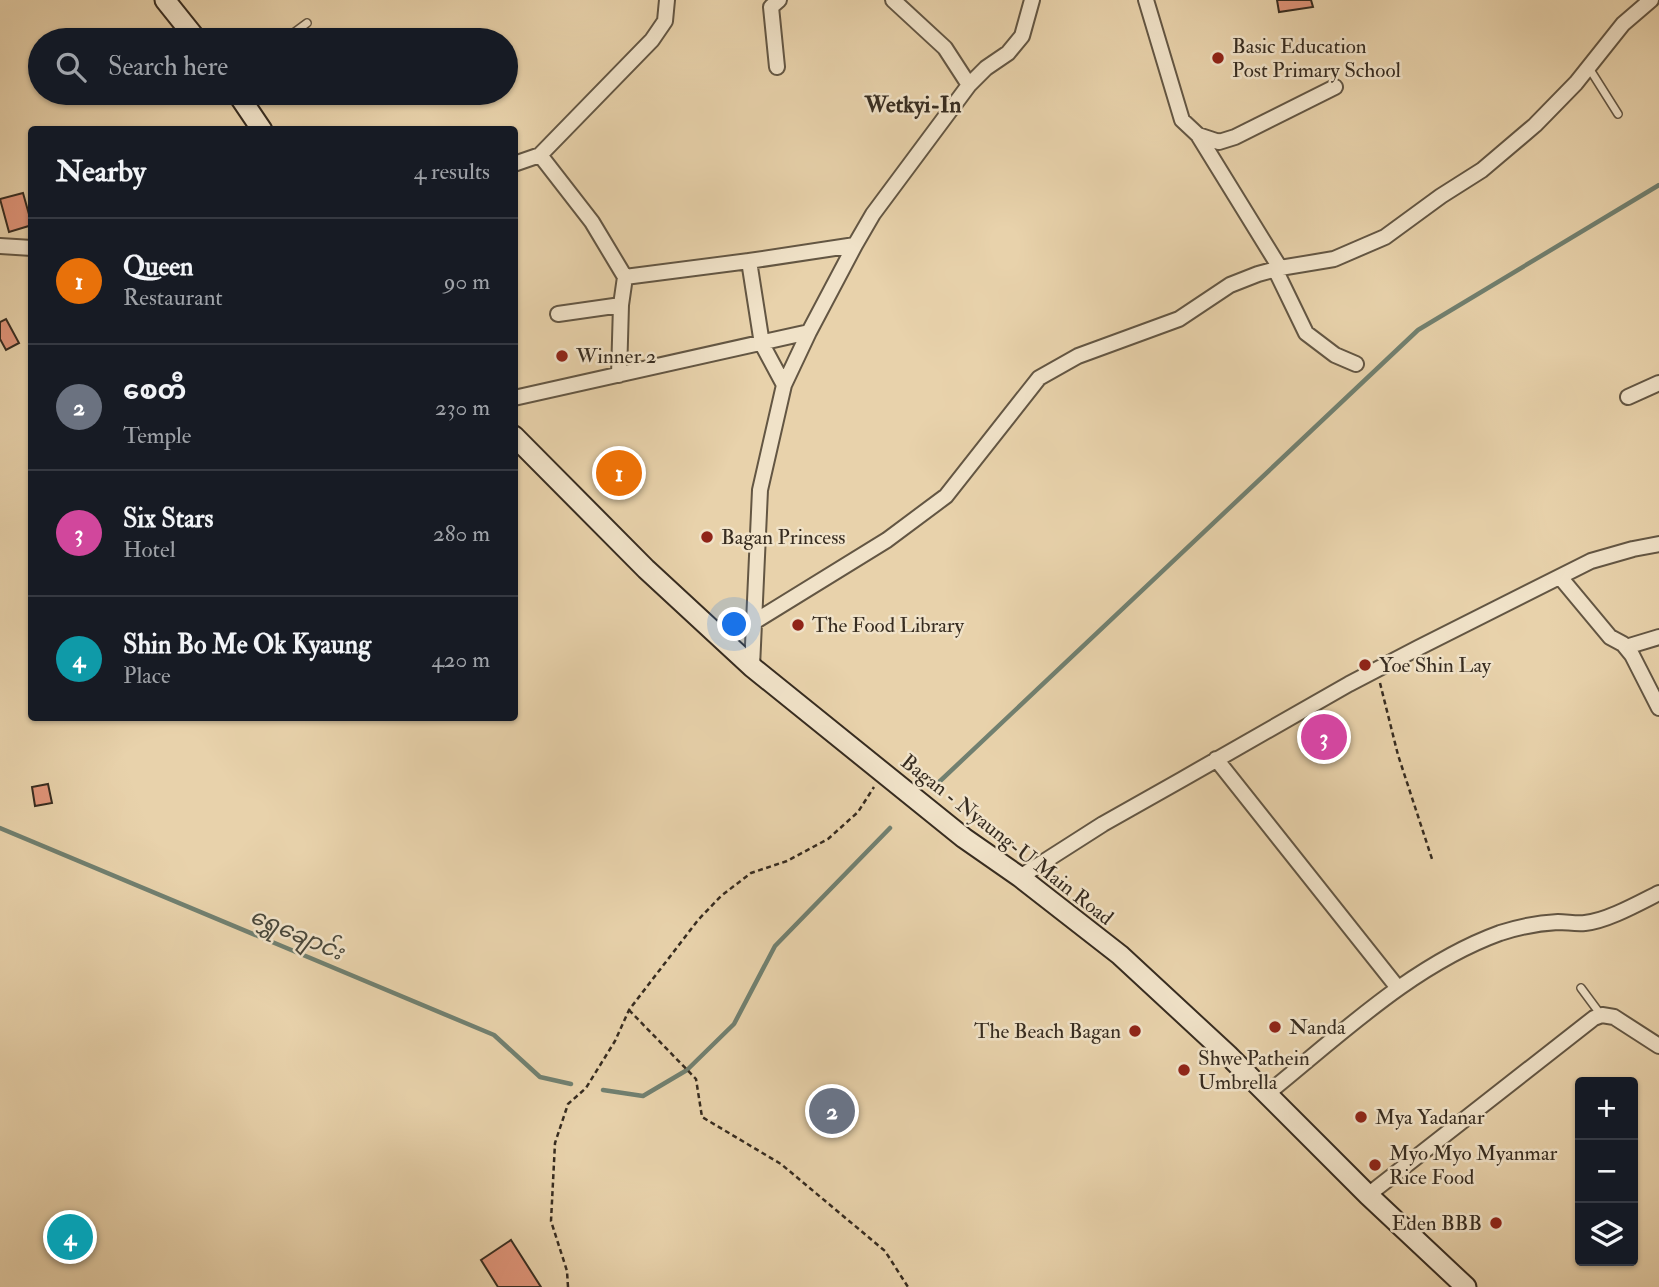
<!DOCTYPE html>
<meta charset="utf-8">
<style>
body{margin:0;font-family:"IM FELL Double Pica","Noto Sans Myanmar",serif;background:#20242c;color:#f1f3f6}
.controls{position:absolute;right:21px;bottom:21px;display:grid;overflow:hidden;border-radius:7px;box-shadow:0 2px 5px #0004}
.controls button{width:63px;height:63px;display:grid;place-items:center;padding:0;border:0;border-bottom:2px solid #363941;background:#171b24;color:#f1f3f6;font:35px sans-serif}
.you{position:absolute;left:735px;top:625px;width:24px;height:24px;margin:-18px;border:5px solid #fff;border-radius:50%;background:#1a73e8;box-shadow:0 0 0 10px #1a73e833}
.badge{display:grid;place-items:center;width:46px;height:46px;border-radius:50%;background:#0b8043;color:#fff;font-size:23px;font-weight:700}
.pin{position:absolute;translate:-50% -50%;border:4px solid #fff;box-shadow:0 2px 7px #0006}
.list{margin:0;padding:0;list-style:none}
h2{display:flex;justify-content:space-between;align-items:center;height:91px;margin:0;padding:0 28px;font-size:30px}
h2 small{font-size:23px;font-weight:400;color:#9ea1a6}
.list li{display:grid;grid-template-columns:46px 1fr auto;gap:21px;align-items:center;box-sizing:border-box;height:126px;padding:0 28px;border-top:2px solid #363941}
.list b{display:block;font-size:26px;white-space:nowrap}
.list p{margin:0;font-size:23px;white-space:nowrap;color:#9ea1a6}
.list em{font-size:23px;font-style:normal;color:#9ea1a6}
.icon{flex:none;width:38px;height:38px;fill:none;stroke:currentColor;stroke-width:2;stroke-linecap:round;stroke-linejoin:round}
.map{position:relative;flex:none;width:1659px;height:1287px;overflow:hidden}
.search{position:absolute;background:#171b24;box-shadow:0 2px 5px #0004;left:28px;top:28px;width:490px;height:77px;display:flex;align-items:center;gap:18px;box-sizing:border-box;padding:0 24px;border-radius:38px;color:#9ea1a6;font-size:26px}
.panel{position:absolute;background:#171b24;box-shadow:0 2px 5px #0004;left:28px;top:126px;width:490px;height:595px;border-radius:7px}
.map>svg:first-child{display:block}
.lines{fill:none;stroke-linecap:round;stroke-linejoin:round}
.stream{stroke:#718070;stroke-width:4.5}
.building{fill:#e1957a;stroke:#372c20;stroke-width:2}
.lane-casing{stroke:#635643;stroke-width:10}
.street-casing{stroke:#635643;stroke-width:18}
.secondary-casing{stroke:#372c20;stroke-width:23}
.path{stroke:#372c20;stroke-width:2.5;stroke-dasharray:5 3.5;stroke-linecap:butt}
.lane{stroke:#f0e2c8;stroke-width:7}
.street{stroke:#f0e2c8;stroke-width:14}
.secondary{stroke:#f0e2c8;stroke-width:19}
.poi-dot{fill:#8f2418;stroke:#f0e2c8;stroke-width:2.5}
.labels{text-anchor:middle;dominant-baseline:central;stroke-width:5;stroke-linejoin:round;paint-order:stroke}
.poi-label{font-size:21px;fill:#372c20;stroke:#f0e2c8;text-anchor:start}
.street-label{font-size:21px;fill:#372c20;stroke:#f0e2c8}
.neighbourhood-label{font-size:23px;font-weight:bold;fill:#372c20;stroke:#f0e2c8}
.water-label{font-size:23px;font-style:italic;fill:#4a483b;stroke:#f0e2c8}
</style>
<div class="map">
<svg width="1659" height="1287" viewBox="0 0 1659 1287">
<rect width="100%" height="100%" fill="#e8d2ab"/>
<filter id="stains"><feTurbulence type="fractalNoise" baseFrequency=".00286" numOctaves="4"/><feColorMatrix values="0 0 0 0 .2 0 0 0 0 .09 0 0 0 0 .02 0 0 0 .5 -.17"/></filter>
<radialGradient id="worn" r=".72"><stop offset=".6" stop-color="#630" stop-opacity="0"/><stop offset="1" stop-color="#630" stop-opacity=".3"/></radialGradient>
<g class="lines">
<path class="stream" d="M938,783l480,-453 241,-145
M0,828l494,207 46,42 31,7
M603,1090l40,6 44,-26 47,-46 41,-78 115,-118"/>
</g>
<path class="building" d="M1277,0h34l2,7 -34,5z
M23,193l9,32 -23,7 -9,-33z
M6,319l13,24 -13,7 -6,-11v-17z
M48,784l4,19 -17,3 -3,-19z
M77,1217l13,28 -26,13 -14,-29z
M511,1240l30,47h-43l-17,-27z"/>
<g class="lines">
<g class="lane-casing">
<path id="lane" d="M284,40l23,-17
M1589,68l29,46
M1581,988l20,27"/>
</g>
<g class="street-casing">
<path id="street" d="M893,0l52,48 24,37
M1146,0l36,120 16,15 82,133
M777,67l-6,-60 8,-7
M1198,135l21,7 16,-5 100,-50
M540,155l52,67 33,55 -4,28 -2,70
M514,164l26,-9 112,-115 13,-19 2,-21
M0,246l32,2
M749,261l13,83 22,41
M1275,269l31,64 29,22 21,9
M625,277l124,-16 106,-16
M558,314l63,-9
M1628,397l31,-14
M514,398l295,-66
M1560,577l50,60 13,7 9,11 27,53
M754,622l133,-82 59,-44 93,-118 39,-22 101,-37 51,-34 28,-11 22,-6 54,-9 51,-22 56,-41 41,-26 53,-45 41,-42 47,-59 28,-24
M1626,647l33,-10
M752,667l8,-177 24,-105 25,-53 46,-87 18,-31 96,-129 17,-17 22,-15 14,-17 10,-36
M1216,759l182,229
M1020,877l83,-53 78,-44 168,-96 69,-36 173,-87 42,-12 26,-5
M1268,1093c72,-58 144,-128 232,-160 18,-6 39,-10 58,-11 9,0 18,2 27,1 22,-2 54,-20 74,-30
M1368,1195l226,-177 8,-3 12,2 45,29"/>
</g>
<g class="secondary-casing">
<path id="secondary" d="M165,0l32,40
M237,93l25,37
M514,436l132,133 106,98 212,171 56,39 100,78 108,100 140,140 98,92"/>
</g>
<path class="path" d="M1380,683l18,72 34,104
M629,1010l67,69 6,38 79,47 104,87 23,36
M568,1287l-1,-16 -16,-50 4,-78 13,-39 18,-16 29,-47 14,-31 69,-90 23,-24 30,-23 36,-12 41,-22 30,-27 16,-25"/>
<use href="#lane" class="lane"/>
<use href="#street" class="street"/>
<use href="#secondary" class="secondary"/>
</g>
<g class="poi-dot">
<circle cx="1218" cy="58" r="7"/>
<circle cx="562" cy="356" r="7"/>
<circle cx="707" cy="537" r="7"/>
<circle cx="798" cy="625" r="7"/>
<circle cx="1365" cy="665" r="7"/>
<circle cx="1275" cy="1027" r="7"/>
<circle cx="1135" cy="1031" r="7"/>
<circle cx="1184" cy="1070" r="7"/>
<circle cx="1361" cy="1117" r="7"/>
<circle cx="1375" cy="1165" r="7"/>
<circle cx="1496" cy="1223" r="7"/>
</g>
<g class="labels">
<g class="poi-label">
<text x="1232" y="46">Basic Education<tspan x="1232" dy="24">Post Primary School</tspan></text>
<text x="576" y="356">Winner 2</text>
<text x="721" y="537">Bagan Princess</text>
<text x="812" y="625">The Food Library</text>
<text x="1379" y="665">Yoe Shin Lay</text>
<text x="1289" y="1027">Nanda</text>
<text x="1121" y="1031" text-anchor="end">The Beach Bagan</text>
<text x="1198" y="1058">Shwe Pathein<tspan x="1198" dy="24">Umbrella</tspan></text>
<text x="1375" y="1117">Mya Yadanar</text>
<text x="1389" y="1153">Myo Myo Myanmar<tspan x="1389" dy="24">Rice Food</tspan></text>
<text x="1482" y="1223" text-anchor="end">Eden BBB</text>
</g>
<g class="street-label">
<text transform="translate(1007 840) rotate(38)">Bagan - Nyaung-U Main Road</text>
</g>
<g class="neighbourhood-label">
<text x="913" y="104">Wetkyi-In</text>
</g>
<g class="water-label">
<text transform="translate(297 934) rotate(23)">ရွှေချောင်း</text>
</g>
</g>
<rect width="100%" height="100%" filter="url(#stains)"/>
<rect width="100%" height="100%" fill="url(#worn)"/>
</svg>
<div class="controls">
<button>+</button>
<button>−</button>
<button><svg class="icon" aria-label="layers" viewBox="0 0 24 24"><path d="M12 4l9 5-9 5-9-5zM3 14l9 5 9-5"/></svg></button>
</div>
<div class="you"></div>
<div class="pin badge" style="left:619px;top:473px;background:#e8710a">1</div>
<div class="pin badge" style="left:832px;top:1111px;background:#6b7280">2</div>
<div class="pin badge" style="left:1324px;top:737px;background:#d1479c">3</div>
<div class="pin badge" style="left:70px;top:1237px;background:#0f9aa8">4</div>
<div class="search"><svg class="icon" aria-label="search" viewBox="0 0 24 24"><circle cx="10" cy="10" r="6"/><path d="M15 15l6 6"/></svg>Search here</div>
<section class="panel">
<h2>Nearby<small>4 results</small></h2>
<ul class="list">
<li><span class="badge" style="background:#e8710a">1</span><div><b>Queen</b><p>Restaurant</p></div><em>90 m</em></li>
<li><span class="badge" style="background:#6b7280">2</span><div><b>စေတီ</b><p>Temple</p></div><em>230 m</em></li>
<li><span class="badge" style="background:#d1479c">3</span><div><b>Six Stars</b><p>Hotel</p></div><em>280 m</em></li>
<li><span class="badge" style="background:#0f9aa8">4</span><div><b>Shin Bo Me Ok Kyaung</b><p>Place</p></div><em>420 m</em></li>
</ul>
</section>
</div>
